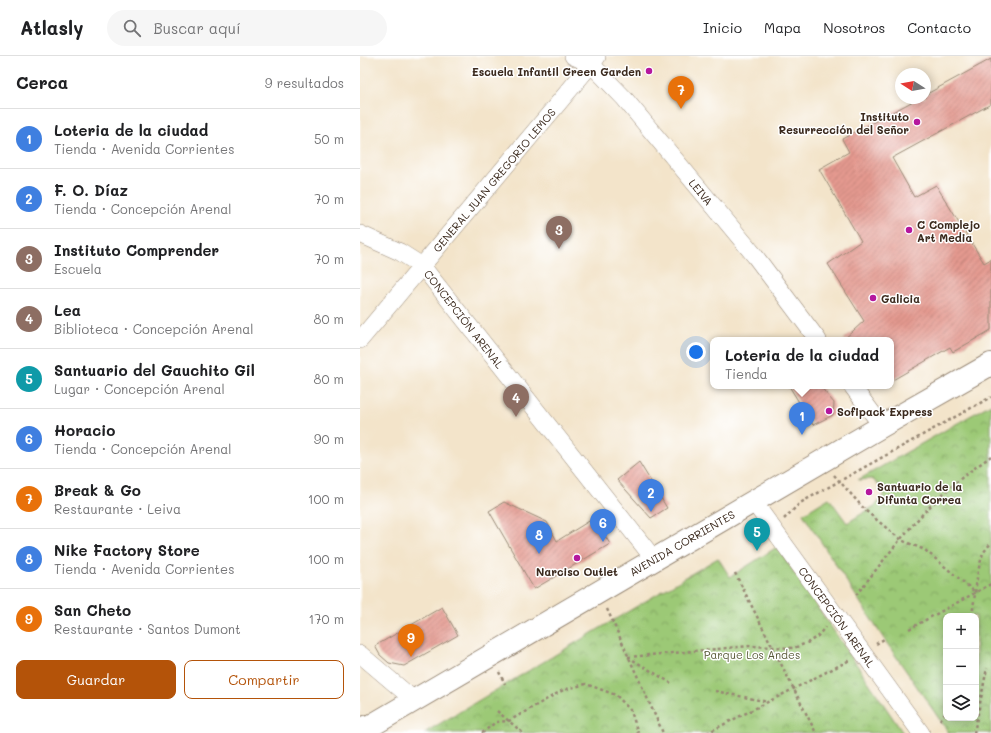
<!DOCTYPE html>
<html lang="es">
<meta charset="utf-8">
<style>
body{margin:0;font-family:Mali,sans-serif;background:#f6f6f6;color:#202124}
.controls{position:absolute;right:12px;bottom:12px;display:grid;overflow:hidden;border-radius:8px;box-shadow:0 2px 10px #0003}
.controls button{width:36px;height:36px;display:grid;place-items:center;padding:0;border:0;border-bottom:1px solid #e0e0e0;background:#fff;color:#202124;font:20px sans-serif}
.compass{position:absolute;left:535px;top:12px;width:36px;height:36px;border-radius:50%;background:#fff;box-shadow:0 2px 10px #0003;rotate:281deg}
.you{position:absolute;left:336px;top:296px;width:14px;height:14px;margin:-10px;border:3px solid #fff;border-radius:50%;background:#1a73e8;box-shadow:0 0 0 6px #1a73e833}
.badge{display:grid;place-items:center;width:26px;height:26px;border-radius:50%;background:#b45309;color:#fff;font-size:13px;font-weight:700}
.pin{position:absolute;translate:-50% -33px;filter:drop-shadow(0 1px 2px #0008)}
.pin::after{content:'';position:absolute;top:21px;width:14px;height:12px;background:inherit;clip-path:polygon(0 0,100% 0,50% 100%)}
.popup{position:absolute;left:350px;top:281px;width:184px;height:52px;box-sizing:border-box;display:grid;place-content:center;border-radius:8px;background:#fff;filter:drop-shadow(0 1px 3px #0005);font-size:13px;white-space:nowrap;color:#757577}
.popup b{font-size:15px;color:#202124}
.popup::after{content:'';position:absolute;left:50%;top:100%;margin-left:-8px;border:8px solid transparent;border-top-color:#fff}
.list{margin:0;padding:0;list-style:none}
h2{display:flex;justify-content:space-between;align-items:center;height:52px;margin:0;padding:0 16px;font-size:17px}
h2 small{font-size:13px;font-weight:400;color:#757577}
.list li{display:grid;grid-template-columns:26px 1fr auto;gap:12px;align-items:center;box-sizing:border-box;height:60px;padding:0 16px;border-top:1px solid #e0e0e0}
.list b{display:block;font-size:15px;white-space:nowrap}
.list p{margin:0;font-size:13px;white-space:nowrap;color:#757577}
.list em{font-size:13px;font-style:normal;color:#757577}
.actions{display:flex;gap:8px;padding:12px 16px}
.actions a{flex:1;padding:9px 0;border:1px solid #b45309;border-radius:8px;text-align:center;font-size:14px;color:#b45309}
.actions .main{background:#b45309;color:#fff}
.icon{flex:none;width:22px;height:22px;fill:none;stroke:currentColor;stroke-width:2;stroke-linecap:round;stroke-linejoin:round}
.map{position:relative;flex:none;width:631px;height:677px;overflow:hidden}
header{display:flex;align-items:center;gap:24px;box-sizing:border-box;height:56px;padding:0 20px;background:#fff;border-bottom:1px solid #e0e0e0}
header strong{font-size:19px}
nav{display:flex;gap:22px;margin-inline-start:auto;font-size:14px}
.search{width:280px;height:36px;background:#f6f6f6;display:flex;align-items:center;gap:10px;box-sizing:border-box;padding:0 14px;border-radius:22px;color:#757577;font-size:15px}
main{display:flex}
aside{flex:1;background:#fff}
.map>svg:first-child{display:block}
.park{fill:url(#park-crowns);stroke:#6c7a4a;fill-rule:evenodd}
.building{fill:url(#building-hatch)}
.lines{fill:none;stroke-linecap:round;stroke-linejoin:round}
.minor-casing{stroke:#978774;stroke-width:18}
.major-casing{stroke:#978774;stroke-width:24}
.path{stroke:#978774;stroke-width:2.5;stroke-dasharray:3 3;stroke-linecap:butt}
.minor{stroke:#fff;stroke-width:17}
.major{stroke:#fff;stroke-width:22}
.poi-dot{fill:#b5179e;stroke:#fff;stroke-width:1.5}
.labels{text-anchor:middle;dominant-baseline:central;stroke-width:3;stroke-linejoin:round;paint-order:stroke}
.poi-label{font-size:11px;font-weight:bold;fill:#3b2a1e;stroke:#fff;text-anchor:start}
.street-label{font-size:11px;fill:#3b2a1e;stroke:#fff}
.park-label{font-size:11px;fill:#585a38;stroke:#fff}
</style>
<header>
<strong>Atlasly</strong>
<div class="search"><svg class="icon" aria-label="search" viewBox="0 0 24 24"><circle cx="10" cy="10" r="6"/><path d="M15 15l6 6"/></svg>Buscar aquí</div>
<nav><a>Inicio</a><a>Mapa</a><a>Nosotros</a><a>Contacto</a></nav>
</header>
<main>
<aside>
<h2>Cerca<small>9 resultados</small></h2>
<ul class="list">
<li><span class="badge" style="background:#3f7fe0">1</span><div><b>Loteria de la ciudad</b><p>Tienda · Avenida Corrientes</p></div><em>50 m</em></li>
<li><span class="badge" style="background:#3f7fe0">2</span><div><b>F. O. Díaz</b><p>Tienda · Concepción Arenal</p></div><em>70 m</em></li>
<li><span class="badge" style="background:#8d6e63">3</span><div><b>Instituto Comprender</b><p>Escuela</p></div><em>70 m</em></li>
<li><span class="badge" style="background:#8d6e63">4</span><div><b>Lea</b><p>Biblioteca · Concepción Arenal</p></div><em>80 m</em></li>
<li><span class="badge" style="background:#0f9aa8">5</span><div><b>Santuario del Gauchito Gil</b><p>Lugar · Concepción Arenal</p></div><em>80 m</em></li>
<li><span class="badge" style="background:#3f7fe0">6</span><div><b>Horacio</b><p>Tienda · Concepción Arenal</p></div><em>90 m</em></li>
<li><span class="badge" style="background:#e8710a">7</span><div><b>Break &amp; Go</b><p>Restaurante · Leiva</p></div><em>100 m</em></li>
<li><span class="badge" style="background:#3f7fe0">8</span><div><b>Nike Factory Store</b><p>Tienda · Avenida Corrientes</p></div><em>100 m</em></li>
<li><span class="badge" style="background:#e8710a">9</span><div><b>San Cheto</b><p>Restaurante · Santos Dumont</p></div><em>170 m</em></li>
</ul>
<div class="actions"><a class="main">Guardar</a><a>Compartir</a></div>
</aside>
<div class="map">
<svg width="631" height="677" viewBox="0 0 631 677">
<defs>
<pattern id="park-crowns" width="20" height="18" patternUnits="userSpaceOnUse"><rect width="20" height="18" fill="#9cc976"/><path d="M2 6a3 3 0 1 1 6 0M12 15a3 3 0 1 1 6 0" fill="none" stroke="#80a360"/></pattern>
<pattern id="building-hatch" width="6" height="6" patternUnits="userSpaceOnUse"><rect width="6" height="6" fill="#e4998f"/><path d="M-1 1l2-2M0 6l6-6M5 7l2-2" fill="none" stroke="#ba7d74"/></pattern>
</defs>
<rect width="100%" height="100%" fill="#fff"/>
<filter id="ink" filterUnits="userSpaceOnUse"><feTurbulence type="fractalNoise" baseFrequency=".025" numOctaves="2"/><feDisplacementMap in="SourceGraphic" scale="8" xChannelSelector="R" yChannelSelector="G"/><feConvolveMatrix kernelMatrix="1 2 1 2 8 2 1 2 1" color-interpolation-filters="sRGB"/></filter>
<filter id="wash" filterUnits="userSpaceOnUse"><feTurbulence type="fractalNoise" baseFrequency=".012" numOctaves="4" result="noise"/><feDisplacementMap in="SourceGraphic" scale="16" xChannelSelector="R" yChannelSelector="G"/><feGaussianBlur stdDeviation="0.9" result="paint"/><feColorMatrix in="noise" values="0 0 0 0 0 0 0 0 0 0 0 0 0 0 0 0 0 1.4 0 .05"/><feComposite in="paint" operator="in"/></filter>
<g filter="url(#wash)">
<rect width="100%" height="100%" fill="#f3e4ca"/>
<path class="park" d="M631,348v329h-42l-65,-94 -81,-125 26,-16 18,25 29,-18 8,-10 -5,-10 -7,-6 -14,1zM586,560h30v102h-30z
M417,491l126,186h-479l294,-175 12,19z"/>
<g id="blocks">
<path class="building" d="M631,3v45l-99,54 22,39 22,-12 48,78 7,-4v71l-38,22 -3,-5 -59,34v-41h-48l21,-19 -36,-57 33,-23 -42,-72 30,-17 -7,-13 77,-41h6v-3z
M429,330h31l14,17 -1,12 -20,10z
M279,406l28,46 -16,10 -34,-38z
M144,446l43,20 10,19 37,-23 16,26 -76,45 -45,-78z
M82,551l16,28 -54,31 -15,-3 -9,-8 -5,-9z"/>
</g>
</g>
<g filter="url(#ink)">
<use href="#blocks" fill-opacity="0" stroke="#978774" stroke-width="1"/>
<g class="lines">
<g class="minor-casing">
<path id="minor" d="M213,0l18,8 33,34 131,158 63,84
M0,178l40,18 22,14 232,293
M0,284l237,-283
M492,330l30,40
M393,445l168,232
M0,598l54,46"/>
</g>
<g class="major-casing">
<path id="major" d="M0,673l14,-5 508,-298 109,-62"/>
</g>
<path class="path" d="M474,419l32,36 35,29 24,10 50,42
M424,463l16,-16 191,-106
M375,517l81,160
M496,539c29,-36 60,-79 96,-109 12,-11 26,-20 39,-30
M247,553l56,124
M612,560l6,-45 5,-18 8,-10
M549,573l82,-45
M516,588l8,-5
M268,601l122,-11 44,2 15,-6 10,-7 6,-8
M268,601l43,26
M139,616l6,12
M355,635l53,11
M137,655l26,22
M580,664l6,-8
M122,677l14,-11 13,-1 54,-31 23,-6 30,11 15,16 7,22
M347,677l143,-73
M614,677l13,-65"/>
<use href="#minor" class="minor"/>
<use href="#major" class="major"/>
</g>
</g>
<g class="poi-dot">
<circle cx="289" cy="15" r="4"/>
<circle cx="557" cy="66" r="4"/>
<circle cx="549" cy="174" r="4"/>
<circle cx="513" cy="242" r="4"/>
<circle cx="469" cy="355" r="4"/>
<circle cx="509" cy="436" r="4"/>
<circle cx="217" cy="502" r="4"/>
</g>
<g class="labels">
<g class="poi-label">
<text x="281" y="15" text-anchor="end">Escuela Infantil Green Garden</text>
<text x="549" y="60" text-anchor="end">Instituto<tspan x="549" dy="13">Resurrección del Señor</tspan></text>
<text x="557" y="168">C Complejo<tspan x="557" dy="13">Art Media</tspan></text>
<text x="521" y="242">Galicia</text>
<text x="477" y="355">Sofipack Express</text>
<text x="517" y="430">Santuario de la<tspan x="517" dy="13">Difunta Correa</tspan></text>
<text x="217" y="515" text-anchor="middle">Narciso Outlet</text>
</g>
<g class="street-label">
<text transform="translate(134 124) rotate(-50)">GENERAL JUAN GREGORIO LEMOS</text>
<text transform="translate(341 136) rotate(51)">LEIVA</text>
<text transform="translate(104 263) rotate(52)">CONCEPCIÓN ARENAL</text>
<text transform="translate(322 487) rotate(-30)">AVENIDA CORRIENTES</text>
<text transform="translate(477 561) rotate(54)">CONCEPCIÓN ARENAL</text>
</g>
<g class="park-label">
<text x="392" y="598">Parque Los Andes</text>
</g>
</g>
</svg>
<div class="controls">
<button>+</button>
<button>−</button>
<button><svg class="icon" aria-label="layers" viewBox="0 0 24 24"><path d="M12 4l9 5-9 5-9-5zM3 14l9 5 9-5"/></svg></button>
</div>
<svg class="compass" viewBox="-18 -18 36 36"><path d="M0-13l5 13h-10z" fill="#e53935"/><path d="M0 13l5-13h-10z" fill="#757577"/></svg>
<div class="you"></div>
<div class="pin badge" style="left:442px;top:379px;background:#3f7fe0">1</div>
<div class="popup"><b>Loteria de la ciudad</b>Tienda</div>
<div class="pin badge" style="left:291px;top:456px;background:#3f7fe0">2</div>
<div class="pin badge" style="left:199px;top:193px;background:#8d6e63">3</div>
<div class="pin badge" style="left:156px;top:361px;background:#8d6e63">4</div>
<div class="pin badge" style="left:397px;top:495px;background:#0f9aa8">5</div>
<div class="pin badge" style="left:243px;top:486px;background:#3f7fe0">6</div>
<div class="pin badge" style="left:321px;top:53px;background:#e8710a">7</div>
<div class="pin badge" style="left:179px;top:498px;background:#3f7fe0">8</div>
<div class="pin badge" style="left:51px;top:601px;background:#e8710a">9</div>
</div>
</main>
